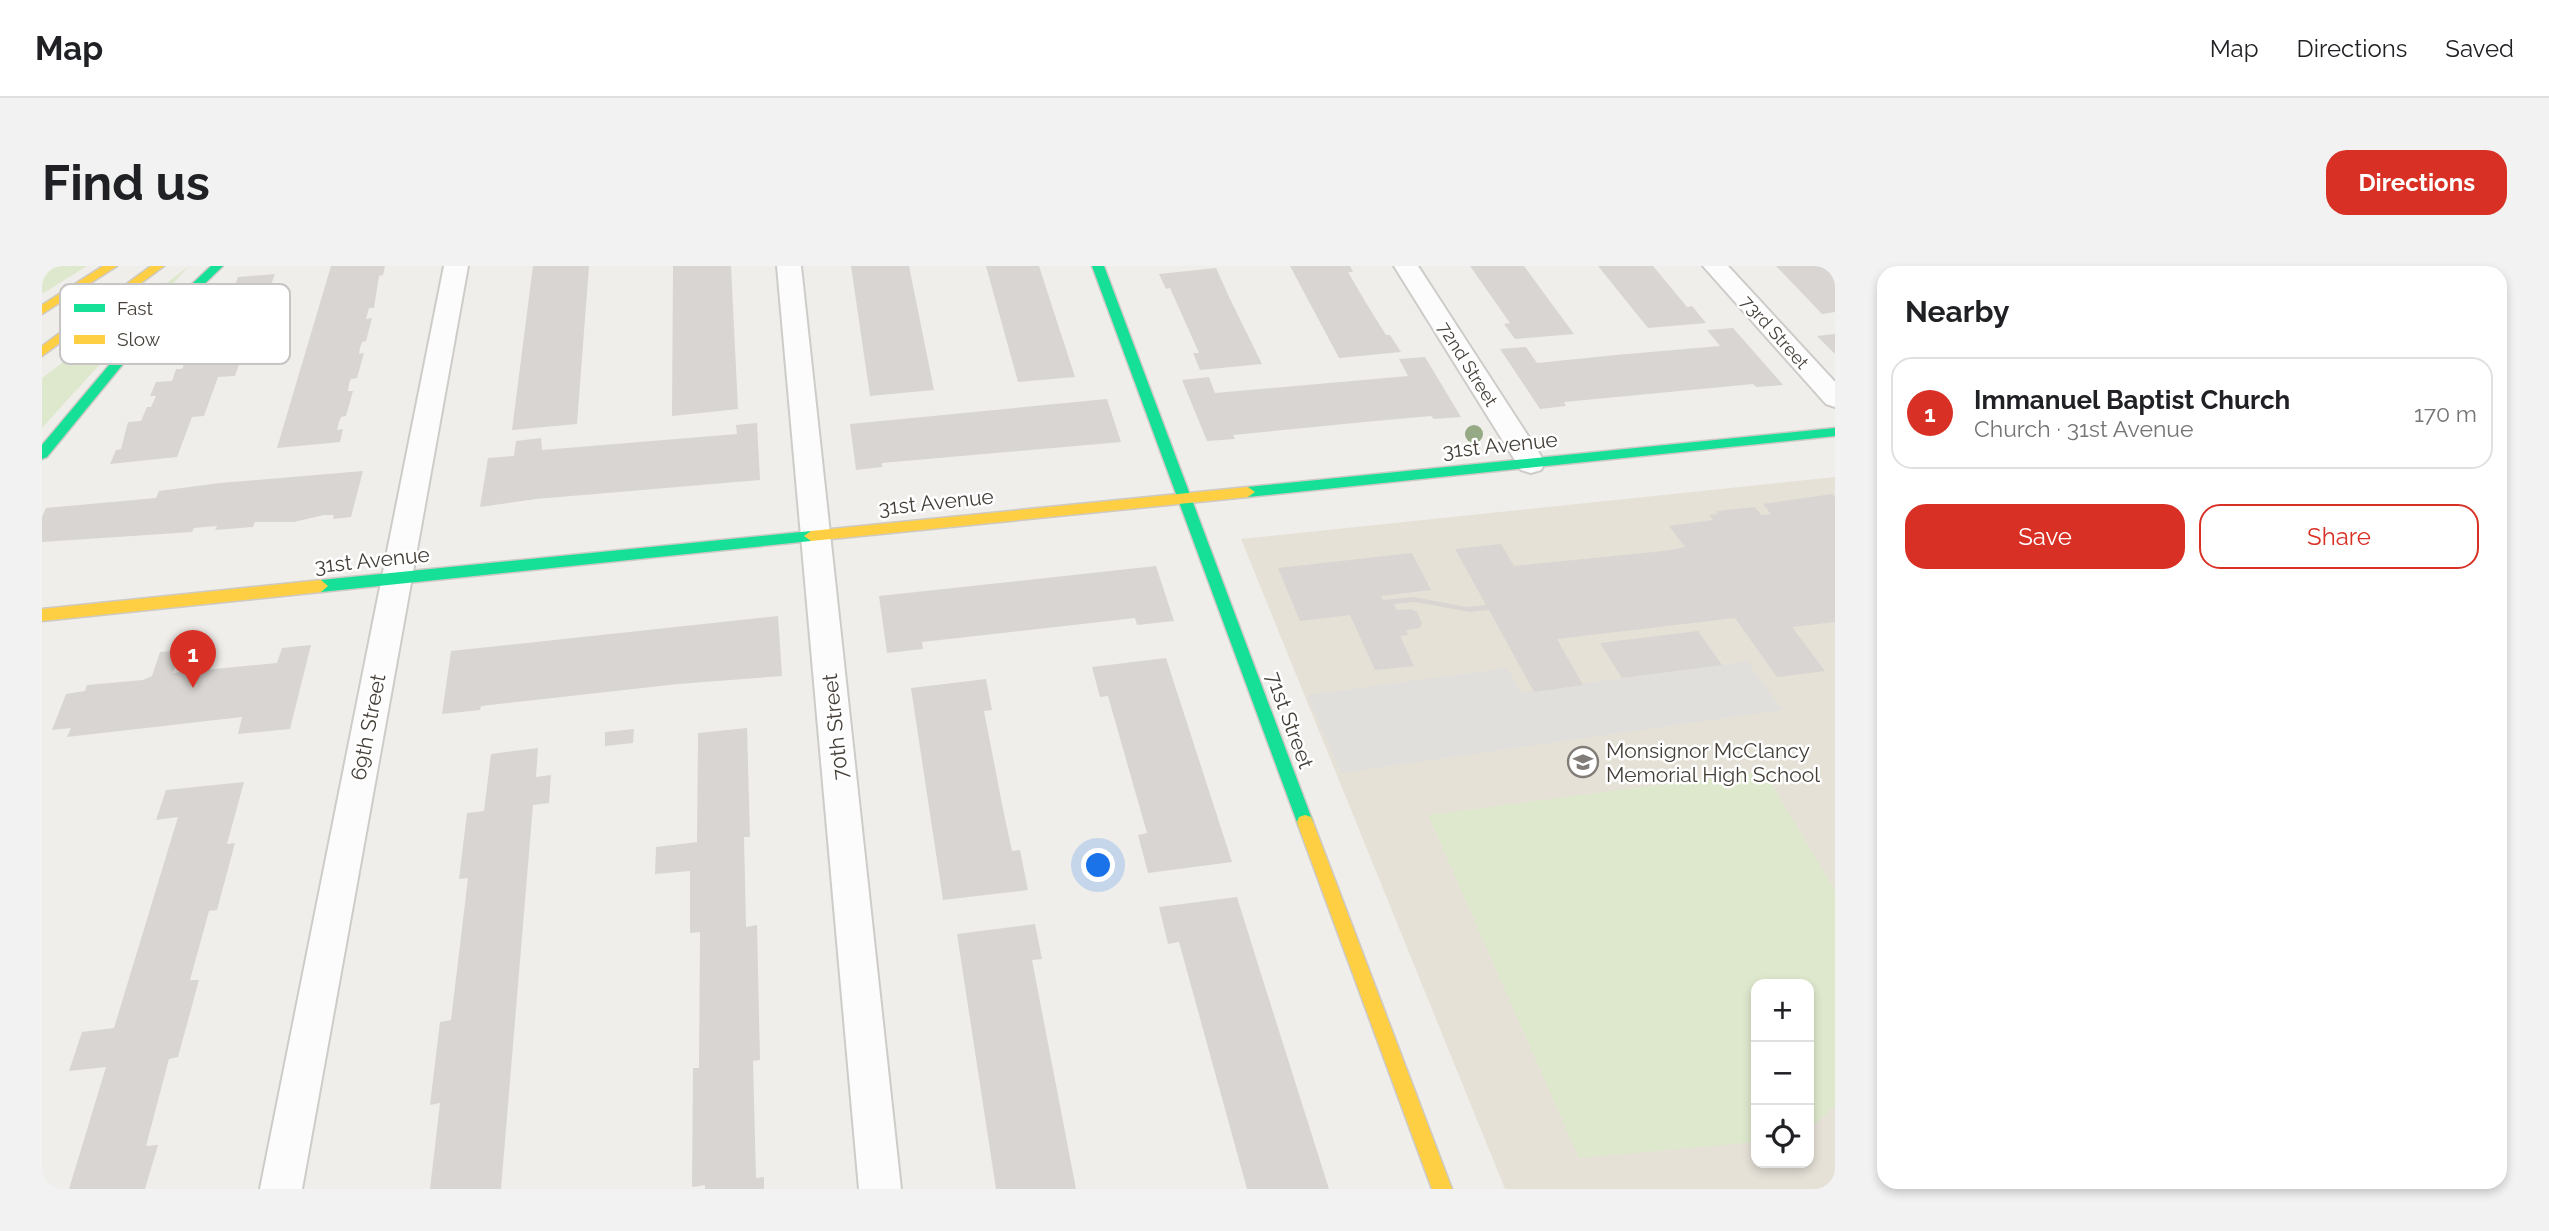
<!DOCTYPE html>
<meta charset="utf-8">
<style>
body{margin:0;font-family:Raleway,sans-serif;background:#f2f2f2;color:#202124}
.controls{position:absolute;right:21px;bottom:21px;display:grid;overflow:hidden;border-radius:14px;box-shadow:0 4px 10px #0003}
.controls button{width:63px;height:63px;display:grid;place-items:center;padding:0;border:0;border-bottom:2px solid #e0e0e0;background:#fff;color:#202124;font:35px sans-serif}
.you{position:absolute;left:1057px;top:600px;width:24px;height:24px;margin:-18px;border:5px solid #fff;border-radius:50%;background:#1a73e8;box-shadow:0 0 0 10px #1a73e833}
.badge{display:grid;place-items:center;width:46px;height:46px;border-radius:50%;background:#d93025;color:#fff;font-size:23px;font-weight:700}
.pin{position:absolute;translate:-50% -58px;filter:drop-shadow(0 2px 4px #0008)}
.pin::after{content:'';position:absolute;top:37px;width:24px;height:21px;background:inherit;clip-path:polygon(0 0,100% 0,50% 100%)}
.list{margin:0;padding:0;list-style:none}
h2{display:flex;justify-content:space-between;align-items:center;height:91px;margin:0;padding:0 28px;font-size:30px}
h2 small{font-size:23px;font-weight:400;color:#757577}
.list li{display:grid;grid-template-columns:46px 1fr auto;gap:21px;align-items:center;box-sizing:border-box;height:112px;margin:0 14px 14px;padding:0 14px;border:2px solid #e0e0e0;border-radius:21px}
.list b{display:block;font-size:26px;white-space:nowrap}
.list p{margin:0;font-size:23px;white-space:nowrap;color:#757577}
.list em{font-size:23px;font-style:normal;color:#757577}
.actions{display:flex;gap:14px;padding:21px 28px}
.actions a{flex:1;padding:16px 0;border:2px solid #d93025;border-radius:21px;text-align:center;font-size:24px;color:#d93025}
.actions .main{background:#d93025;color:#fff}
.icon{flex:none;width:38px;height:38px;fill:none;stroke:currentColor;stroke-width:2;stroke-linecap:round;stroke-linejoin:round}
.map{position:relative;flex:none;width:1793px;height:923px;overflow:hidden;border-radius:21px}
header{display:flex;align-items:center;gap:42px;box-sizing:border-box;height:98px;padding:0 35px;background:#fff;border-bottom:2px solid #e0e0e0}
header strong{font-size:33px}
nav{display:flex;gap:38px;margin-inline-start:auto;font-size:24px}
.intro{display:flex;align-items:center;justify-content:space-between;box-sizing:border-box;height:168px;padding:0 42px}
h1{margin:0;font-size:49px}
.button{padding:18px 32px;border-radius:21px;background:#d93025;color:#fff;font-size:24px;font-weight:700}
main{display:flex;gap:42px;padding:0 42px}
aside{flex:1;background:#fff;border-radius:21px;box-shadow:0 4px 10px #0003}
.map>svg:first-child{display:block}
.education{fill:#e6e1d7;fill-rule:evenodd}
.green{fill:#dee8cd}
.parking{fill:#e1dfdc}
.building{fill:#d8d5d2}
.lines{fill:none;stroke-linecap:round;stroke-linejoin:round}
.street-casing{stroke:#ceccc9;stroke-width:4}
.fast-casing{stroke:#cecac3;stroke-width:3}
.slow-casing{stroke:#cecac3;stroke-width:3}
.street{fill:#fdfcfc;fill-rule:evenodd}
.fast{fill:#16e098;fill-rule:evenodd}
.slow{fill:#ffcf43;fill-rule:evenodd}
.tree{fill:#96a985}
.labels{text-anchor:middle;dominant-baseline:central;stroke-width:5;stroke-linejoin:round;paint-order:stroke}
.far-street-label{font-size:18px;fill:#453f38;stroke:#fff}
.street-label{font-size:21px;fill:#453f38;stroke:#fff}
.poi-label{font-size:21px;fill:#453f38;stroke:#fff;text-anchor:start}
.key{fill:#fff;stroke:#c7c5c3;stroke-width:2}
.key-label{font-size:19px;fill:#453f38}
</style>
<header>
<strong>Map</strong>
<nav><a>Map</a><a>Directions</a><a>Saved</a></nav>
</header>
<div class="intro"><h1>Find us</h1><a class="button">Directions</a></div>
<main>
<div class="map">
<svg width="1793" height="923" viewBox="0 0 1793 923">
<rect width="100%" height="100%" fill="#f0eeeb"/>
<path class="education" d="M1793,211v712h-330l-264,-650zM1714,718h53v179h-53z"/>
<path class="green" d="M0,0h45l-45,28z
M147,0l-147,162v-50z
M1722,505l71,119v216l-26,23v-145h-53v158l-177,16 -151,-343z"/>
<path class="parking" d="M1705,395l35,49 -441,63 -34,-78 200,-27 14,24z"/>
<path class="building" d="M289,0h54l-2,9 -4,1 -5,32h-5l-3,11 6,-1 -6,23 -4,1 -2,6 -1,6 5,-1 -7,25 -6,1 -2,5 -1,7h5l-7,25 -5,1 -2,5 -2,8 6,-1 -3,13 -63,6z
M491,0h56l-12,158 -65,6z
M631,0h58l7,143 -66,7z
M809,0h58l25,124 -64,6z
M944,0h53l36,111 -57,5z
M1248,0h60l3,6h-5l18,31 20,32h4l11,17 -62,6z
M1428,0h54l50,68 -59,5 -11,-15 6,-1z
M1556,0h55l34,41 5,-1 14,17 -58,5z
M1734,0h52l7,7v39l-13,2z
M1174,2l14,31 32,65 -62,6 -7,-17h6l-29,-65 -4,1 -7,-15z
M233,8l-8,21 -37,2 8,-20z
M216,42l-23,68 -17,1 -14,39 -12,1 -15,40 -67,7 6,-14 5,-1 7,-27 13,-1 6,-14h4l5,-11h-6l6,-14 16,-1 4,-12h6l5,-12h-6l5,-12 12,-1 12,-31z
M1691,62l50,57 -27,2 -3,-3 -189,18 2,4 -26,3 -40,-60 26,-2 11,16 79,-8 104,-9 -13,-16z
M1793,68v20l-18,-18z
M1383,91l36,60 -27,2 -3,-3 -56,5 -142,14 2,4 -28,2 -25,-61 27,-3 6,16 193,-17 -9,-17z
M1065,133l14,43 -239,21v4l-26,3 -6,-46z
M715,157l3,57 -224,19 -56,8 8,-49 26,-2 2,-15 25,-3 1,12 195,-16 -1,-9z
M321,205l-12,46 -18,2 1,-4h-10l-30,7h-39l-2,5 -38,3 2,-4 -12,1 -11,1 -2,4 -150,10v-25l4,-9 110,-10 3,-7 61,-8z
M1790,228l3,3v125l-43,5 33,44 -48,6 -42,-59 -178,21 26,46 -49,7 -45,-82 -19,2 -55,-10 -21,2 3,6 14,-1 6,3 5,11 -2,5 -14,2 2,5 -8,1 14,30 -39,4 -25,-55 -50,6 -22,-53 134,-15 19,37 -50,6 2,4 30,-3 54,10 19,-2 -31,-56 46,-5 13,22 150,-15 21,-4 -16,-21 44,-6 -4,-5 9,-1 -2,-3 39,-4 6,8 10,-1 -8,-10z
M1114,300l18,55 -37,4 -2,-7 -213,24 1,7 -36,4 -8,-57z
M736,350l4,60 -104,8 -197,22 -1,4 -38,4 9,-63z
M1656,365l24,34 -100,13 -22,-35z
M269,379l-21,84 -52,5 4,-17 -175,20 4,-9 -19,2 14,-36 19,-3 2,-6 56,-5 9,-4 8,-24 21,-2 -8,23 104,-10 5,-15z
M1124,392l66,204 -84,11 -10,-38 9,-2 -39,-137 -8,1 -8,-30z
M944,413l6,31 -8,1 20,103 8,37 8,-1 8,40 -85,10 -32,-212z
M705,462l3,109h-6l2,90 11,-2 3,135 -7,1 3,117 8,-1v12h-59v-4l-13,2 1,-119h6l1,-136 -10,1v-62l-35,3 1,-27 41,-5 1,-109z
M592,463l-1,14 -28,3v-14z
M496,482l-2,29 15,-2 -2,28 -16,2 -32,384h-71l10,-86 -10,2 10,-83 11,-2 17,-142 -9,1 8,-66 17,-2 7,-57z
M202,516l-17,62 8,-1 -18,67 -8,1 -19,69h9l-21,77 -9,2 -23,87 12,-1 -13,44h-76l37,-122 -37,4 13,-39 32,-4 64,-211 -22,3 10,-30z
M1195,631l24,77 68,215h-82l-68,-247 -11,2 -9,-37z
M993,658l7,35 -10,1 44,229h-80l-39,-255z"/>
<g class="lines">
<g class="street-casing">
<path id="street" d="M402,0h24l-166,923h-42z
M735,0h24l100,923h-42z
M1352,0h24l123,190 4,7 -4,7 -10,3 -10,-3z
M1661,0h25l107,116v25l-9,-3z"/>
</g>
<g class="fast-casing">
<path id="fast" d="M169,0h12l-95,92 -81,99 -5,2v-14l78,-93z
M1050,0h12l209,556 -2,5 -6,2 -6,-2 -2,-5z
M1793,162v8l-587,61 -7,-5 7,-5z
M769,265l7,5 -7,5 -490,51 -7,-6 7,-6z"/>
</g>
<g class="slow-casing">
<path id="slow" d="M61,0h14l-75,48v-9z
M109,0h13l-122,90v-10z
M1206,221l7,5 -7,5 -437,44 -7,-5 7,-5z
M279,314l7,6 -7,6 -279,29v-12z
M1263,549l6,2 2,5 139,367h-20l-135,-367 2,-5z"/>
</g>
<use href="#street" class="street"/>
<use href="#fast" class="fast"/>
<use href="#slow" class="slow"/>
</g>
<circle class="tree" cx="1432" cy="168" r="9"/>
<defs>
<g id="school-ring" transform="scale(1.575)"><circle r="9.5" fill="#fff" stroke="#817c77" stroke-width="1.5"/><path d="M0-5L7-2L0 1L-7-2ZM-4 1L0 2.5L4 1V4Q0 6-4 4Z" fill="#817c77"/></g>
</defs>
<g fill-rule="evenodd">
<use href="#school-ring" x="1541" y="496"/>
</g>
<g class="labels">
<g class="far-street-label">
<text transform="translate(1733 66) rotate(48)">73rd Street</text>
<text transform="translate(1426 98) rotate(58)">72nd Street</text>
</g>
<g class="street-label">
<text transform="translate(1458 179) rotate(-6)">31st Avenue</text>
<text transform="translate(894 236) rotate(-6)">31st Avenue</text>
<text transform="translate(330 294) rotate(-6)">31st Avenue</text>
<text transform="translate(1248 454) rotate(70)">71st Street</text>
<text transform="translate(326 461) rotate(-79)">69th Street</text>
<text transform="translate(793 461) rotate(-96)">70th Street</text>
</g>
<g class="poi-label">
<text x="1564" y="484">Monsignor McClancy<tspan x="1564" dy="24">Memorial High School</tspan></text>
</g>
</g>
<rect x="18" y="18" width="230" height="80" rx="10" class="key"/>
<rect x="32" y="38" width="31" height="8" fill="#16e098"/>
<rect x="32" y="69" width="31" height="9" fill="#ffcf43"/>
<g class="key-label">
<text x="75" y="49">Fast</text>
<text x="75" y="80">Slow</text>
</g>
</svg>
<div class="controls">
<button>+</button>
<button>−</button>
<button><svg class="icon" aria-label="locate" viewBox="0 0 24 24"><circle cx="12" cy="12" r="6"/><path d="M12 2v4M12 18v4M2 12h4M18 12h4"/></svg></button>
</div>
<div class="you"></div>
<div class="pin badge" style="left:151px;top:422px">1</div>
</div>
<aside>
<h2>Nearby<small></small></h2>
<ul class="list">
<li><span class="badge">1</span><div><b>Immanuel Baptist Church</b><p>Church · 31st Avenue</p></div><em>170 m</em></li>
</ul>
<div class="actions"><a class="main">Save</a><a>Share</a></div>
</aside>
</main>
